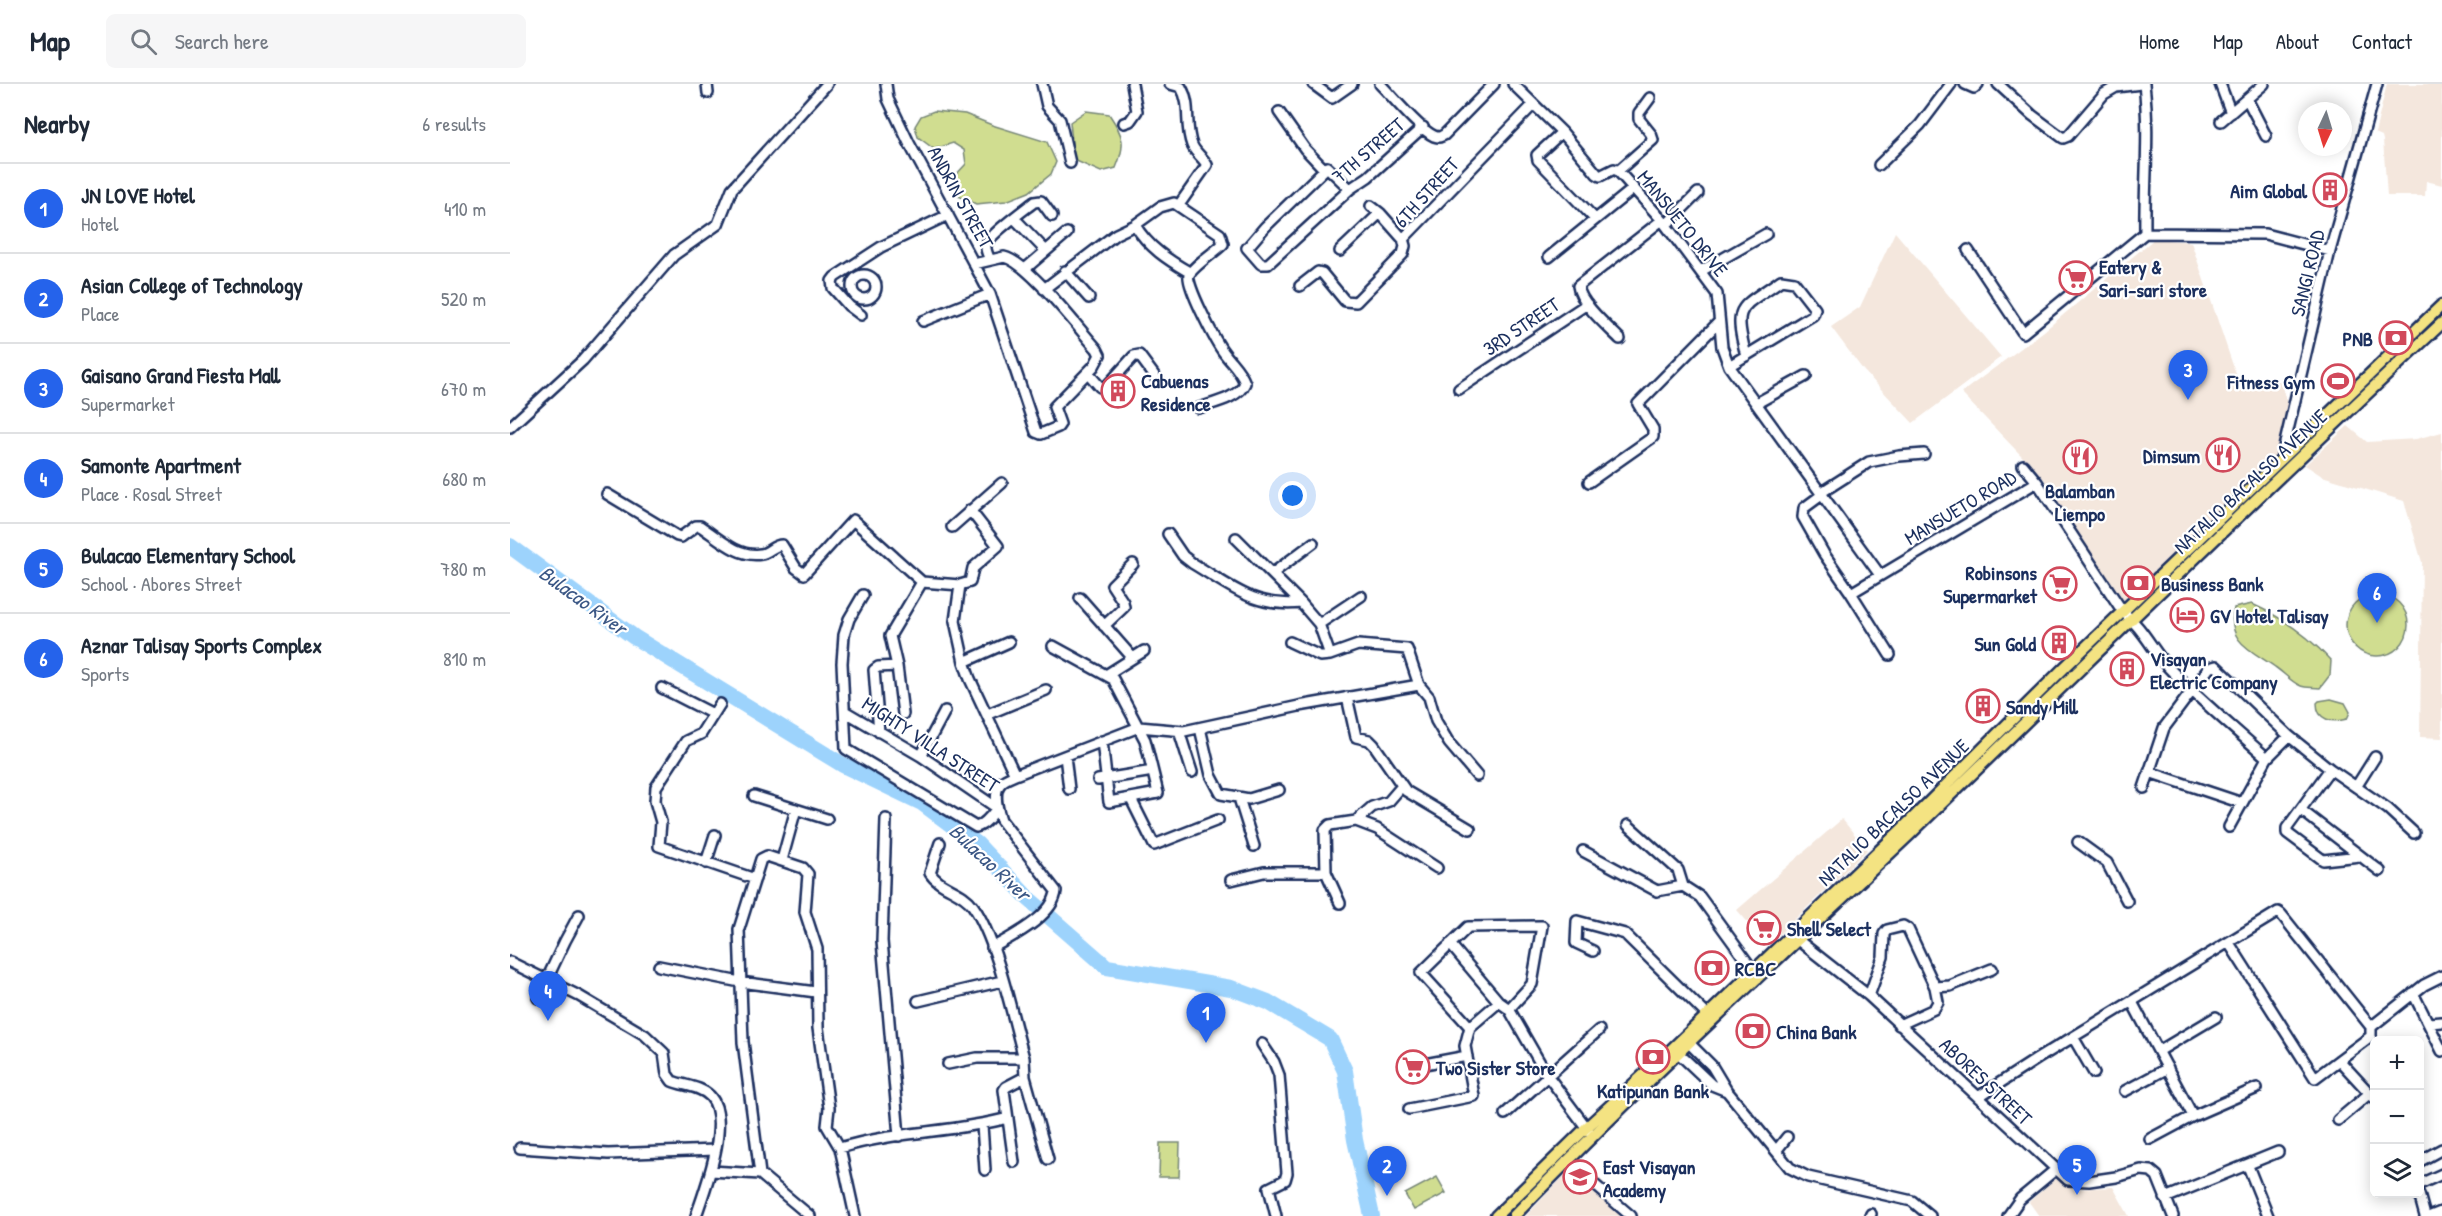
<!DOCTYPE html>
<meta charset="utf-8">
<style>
body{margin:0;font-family:"Patrick Hand",sans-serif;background:#f6f6f7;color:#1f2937}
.controls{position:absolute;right:18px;bottom:18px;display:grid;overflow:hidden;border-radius:9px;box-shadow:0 3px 15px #0003}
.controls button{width:54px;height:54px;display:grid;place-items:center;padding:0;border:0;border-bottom:2px solid #e0e1e3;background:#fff;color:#1f2937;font:30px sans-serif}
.compass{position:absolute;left:1788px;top:18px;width:54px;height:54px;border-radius:50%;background:#fff;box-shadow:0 3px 15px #0003;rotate:184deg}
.you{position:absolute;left:783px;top:412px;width:21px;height:21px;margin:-15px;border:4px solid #fff;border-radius:50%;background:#1a73e8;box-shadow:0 0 0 9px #1a73e833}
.badge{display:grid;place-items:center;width:39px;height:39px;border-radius:50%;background:#2563eb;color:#fff;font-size:20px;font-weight:700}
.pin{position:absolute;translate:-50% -50px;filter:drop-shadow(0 2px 3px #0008)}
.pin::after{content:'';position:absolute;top:32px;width:21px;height:18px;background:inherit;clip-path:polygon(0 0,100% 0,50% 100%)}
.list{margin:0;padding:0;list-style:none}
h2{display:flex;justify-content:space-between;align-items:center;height:78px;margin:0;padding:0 24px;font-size:26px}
h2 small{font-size:20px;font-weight:400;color:#747a83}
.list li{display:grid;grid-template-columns:39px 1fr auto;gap:18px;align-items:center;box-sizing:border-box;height:90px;padding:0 24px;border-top:2px solid #e0e1e3}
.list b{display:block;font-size:22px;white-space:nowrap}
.list p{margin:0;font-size:20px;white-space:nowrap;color:#747a83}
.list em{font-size:20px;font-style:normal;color:#747a83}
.icon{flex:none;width:33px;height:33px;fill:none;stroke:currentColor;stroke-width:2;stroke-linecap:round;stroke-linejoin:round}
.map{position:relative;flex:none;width:1932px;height:1132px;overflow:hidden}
header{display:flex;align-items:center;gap:36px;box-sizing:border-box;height:84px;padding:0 30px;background:#fff;border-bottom:2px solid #e0e1e3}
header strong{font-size:28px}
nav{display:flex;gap:33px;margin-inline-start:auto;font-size:21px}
.search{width:420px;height:54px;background:#f6f6f7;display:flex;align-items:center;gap:15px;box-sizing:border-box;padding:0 21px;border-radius:9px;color:#747a83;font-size:22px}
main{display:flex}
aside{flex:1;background:#fff}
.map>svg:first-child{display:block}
.built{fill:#f4e7dd}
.green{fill:#d0dd90;stroke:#768677;stroke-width:1.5}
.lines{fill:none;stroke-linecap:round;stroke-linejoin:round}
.river{stroke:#9dd3fc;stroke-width:16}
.minor-casing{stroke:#1b2f5e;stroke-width:14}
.major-casing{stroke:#1b2f5e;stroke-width:15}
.minor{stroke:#fff;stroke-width:9}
.major{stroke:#f4e382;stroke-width:10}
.labels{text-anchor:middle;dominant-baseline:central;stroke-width:4.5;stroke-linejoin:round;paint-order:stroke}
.street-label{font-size:20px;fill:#1b2f5e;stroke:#fff}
.poi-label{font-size:20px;font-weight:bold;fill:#1b2f5e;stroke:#fff;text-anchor:start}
.water-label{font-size:21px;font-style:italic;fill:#3c5886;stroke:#fff}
</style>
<header>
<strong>Map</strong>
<div class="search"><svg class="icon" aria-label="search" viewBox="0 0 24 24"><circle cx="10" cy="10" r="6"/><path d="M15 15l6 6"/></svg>Search here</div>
<nav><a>Home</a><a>Map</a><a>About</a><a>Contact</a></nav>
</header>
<main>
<aside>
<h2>Nearby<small>6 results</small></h2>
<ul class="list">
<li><span class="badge">1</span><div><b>JN LOVE Hotel</b><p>Hotel</p></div><em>410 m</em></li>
<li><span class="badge">2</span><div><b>Asian College of Technology</b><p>Place</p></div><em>520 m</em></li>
<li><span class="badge">3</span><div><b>Gaisano Grand Fiesta Mall</b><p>Supermarket</p></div><em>670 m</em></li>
<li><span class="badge">4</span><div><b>Samonte Apartment</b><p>Place · Rosal Street</p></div><em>680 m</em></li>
<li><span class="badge">5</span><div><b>Bulacao Elementary School</b><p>School · Abores Street</p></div><em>780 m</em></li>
<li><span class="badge">6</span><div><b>Aznar Talisay Sports Complex</b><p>Sports</p></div><em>810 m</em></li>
</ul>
</aside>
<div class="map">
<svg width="1932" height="1132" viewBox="0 0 1932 1132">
<rect width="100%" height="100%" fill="#fff"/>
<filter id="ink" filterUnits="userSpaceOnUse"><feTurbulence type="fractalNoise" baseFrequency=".0167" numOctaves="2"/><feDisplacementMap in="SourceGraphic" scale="12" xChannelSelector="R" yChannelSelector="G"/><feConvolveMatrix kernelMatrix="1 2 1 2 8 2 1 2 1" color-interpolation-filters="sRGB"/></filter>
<g filter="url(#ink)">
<path class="built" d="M1877,0h55v101l-16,-4 -1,15h-38l-4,-56 -1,-4 -7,-3z
M1385,148l106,125 -88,66 -50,-53 -32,-43 29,-20z
M1644,155l37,3 48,141 41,-2 11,31 -14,49 -152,146 -81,-128 -83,-86 83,-62z
M1838,342l19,16 49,-3 26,-7v306l-22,-1 2,-175 -18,-61 -82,-25 -17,-11z
M1332,735l25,31 -99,95 -31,-35z
M1070,1075l35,35 25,22h-114z
M1547,1093l17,12 39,-2 16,29h-90l-10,-14z"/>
<path class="green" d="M424,27l31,3 27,11 55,17 9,20 -5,12 -22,18 -23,9 -30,3 -22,-10 -2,-15 14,-15 -2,-14 -11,-7 -19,6 -16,-12 -3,-11 6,-10z
M576,27l23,3c15,22 17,30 7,54l-15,4 -27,-12 -4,-38z
M1836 541a31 31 0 1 1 62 0a31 31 0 1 1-62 0Z
M1742,520c29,13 58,33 79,57l-1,14 -10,13c-6,-1 -14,0 -19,-2 -9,-3 -18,-14 -26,-19 -24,-17 -49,-25 -41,-59z
M1821,615l14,4 5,9 -3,7c-14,4 -30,2 -30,-16l2,-2z
M650,1059h20l-1,34h-20z
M927,1093l9,16 -32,17 -9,-16z"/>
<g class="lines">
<path class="river" d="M0,462l124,91 209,128 79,38 55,41 52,55 78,68 124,21 37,14 62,37 15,32 10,69 17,76"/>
<g class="minor-casing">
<path id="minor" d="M197,0l1,9
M376,0l2,15 21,44 65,121 30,-7c24,5 75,72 93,92l3,6 -6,11 -40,41 6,17 -2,3 -17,7 -5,-2 -46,-138 -16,-30
M532,0l5,22 13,14 10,43
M660,0l11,3c11,19 3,38 11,58 3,8 11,12 15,20l-28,40
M803,0l19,14 20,-14
M870,0c12,12 40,46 54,52 6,2 5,1 10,-1l50,-51
M1003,0l49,48 35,42 3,2 14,-7 4,2 44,49 55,74 5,53 7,19 151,209
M1455,0l9,4 4,-4
M1488,0l34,31 31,23 5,-2 36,-42 12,-7 25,-3
M1634,0c6,50 0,99 1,149
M1710,0l11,29
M1737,15l19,37
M769,28l26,37 19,20
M1711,37l43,-37
M614,39l6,-2 7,-10 -5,-27
M1052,48l-25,23 1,5 57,59
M1369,81l41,-40 31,-41
M1108,87l35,-31 -2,-6 -12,-15v-6l11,-15
M840,105l-23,-22 -62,60 -18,21 14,16h7l82,-75 18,-12 55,-50
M861,122l9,7 23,26
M505,135l30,31
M1156,141l32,-32
M893,155l130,-134
M1458,166l55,83 122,-100 120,1 65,17
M830,167l40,-38
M1039,173l84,-68
M480,176c-2,-5 -5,-10 -4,-15 3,-10 38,-35 48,-43l7,-1 11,15
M515,185l42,-36
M555,187l24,27
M1191,187l65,-37
M679,188c-21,-12 -41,-25 -54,-47l25,-18 14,-4 46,31 3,10c-9,9 -30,22 -34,31 -4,8 26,65 33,75 8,12 18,19 23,33 -6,15 -32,20 -46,25
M342 203a12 12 0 1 1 24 0a12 12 0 1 1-24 0Z
M790,202l18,-14 4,1 23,28 11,1 47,-48 2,-8 -2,-7
M534,205l72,-55 19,-9
M351,231l-12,-9 -16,-18 -1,-7 3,-4 46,-30 67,-32
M413,237l67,-27
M1110,255c-12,-12 -40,-36 -42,-53l84,-66
M1219,282l84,-51 2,-6 -21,-27 -13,-2c-42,30 -48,23 -35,76
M578,289l12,14h6l28,-31 5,-1 20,27
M949,305l128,-85
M1247,319l49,-27
M0,343l73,-67 91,-105 44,-31 14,-35 95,-105
M1771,376l49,-209 47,-167
M1513,381l14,17 86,130c19,15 29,37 44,54 31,33 67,62 100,92
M1079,398l64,-45v-8l-15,-25 81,-82
M1312,408l47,-30 30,-6 25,-2
M97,410l70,42 4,1 15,-11h4c17,11 38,32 61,28 8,-1 12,-9 21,-9l14,23 8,6 49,-54 69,62 38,3
M1313,410l-19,14 -1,9 21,37 27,39 39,62
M460,426l28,36 -25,22 -3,14 -10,3 -5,36 9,41 6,17 45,96
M442,443l50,-44
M658,450l15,22 9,7c39,23 61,45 109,40l18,21 11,31
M726,454l65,65
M763,489l40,-30
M1341,509l186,-111
M570,514l52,59
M809,540l42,-28
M594,542l20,-19 -1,-5 -11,-17 21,-21
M780,558l30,14 10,-1 28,-10 49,4 12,36 10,12 7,24 13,22 28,33
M543,562l60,33 32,61 13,53 -49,9 -7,-61
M454,578l45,-20
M596,591l38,-24
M152,604l51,26
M837,613l9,40 13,3 5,5 32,46 64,38
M210,620l-19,30 -15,7 -30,46 -1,14 6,21 -2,24 96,33
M336,628l75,44 76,52c-5,7 -12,17 -21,19l-130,-78 -4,-86 2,-28 5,-16 14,-24
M393,630l-6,-48 -7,-30 32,-54
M478,630l58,-24
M690,644l11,47 10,19 28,5 30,-9
M669,647l13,41
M369,648l-5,-62 4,-3 19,-1
M411,672l24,-45
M555,672l4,33
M1820,685l-43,59v5l36,27 37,-4
M1639,688l93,31
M588,696l49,-8
M1846,703l19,-30
M1634,704l20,-60 45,-60 7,-2 73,70 41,33 58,40 26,24
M244,712l73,23
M729,714l15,48
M621,715l23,46 64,-25
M1791,726l79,61
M376,735l-4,122 17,195
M846,737l21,8 60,39
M1118,741l50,45 5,16
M1719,743l38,-69 22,-22
M1568,758l29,21 20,38
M430,759l-10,30c10,16 32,17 43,33 24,34 39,110 51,152l1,19 23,82
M1073,767l74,40 26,-5 17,11 53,73
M272,776l14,-51
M196,779l9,-28
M721,796l33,-8h62
M830,819l-14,-31 -1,-42 5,-5 26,-4 16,-14 17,-6 13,-15
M1284,853l75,59 199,184 21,1 27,-4 25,-7 10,1 6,5 16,40
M940,860l49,58 10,7 38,66 42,56
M482,864c19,-11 62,-32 64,-57l-55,-71c-3,-9 -9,-30 1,-38 3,-3 9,-5 13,-7l124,-48 45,4 115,-25 120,-21
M1083,867l-17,-8 1,-22 48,13 82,81
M0,878l69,34 66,39 19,18 3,21 5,7c12,5 28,5 38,15 22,24 -5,93 -14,120
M149,882l81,16 76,10
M1425,903l15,-1 42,-17
M1903,909l29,58
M1359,912l14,-39 1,-23 3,-4 16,-4 5,3 27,58 3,15 -4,7 -35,16
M28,914l27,-57 14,-26
M408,917l84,-20
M1622,918l61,114
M1918,939l14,-1
M960,943l-49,-54 47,-46 74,-1 -10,58 -23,25
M1861,943l53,-42 18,-9
M1563,953l21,36
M1175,955l27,27 15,25 63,77 18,9 104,24 18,15
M752,960l12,18 5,13 8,98 -2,7 -16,8 7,28
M1163,964l39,37 15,6
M1649,967l57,-34
M1829,976l35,38
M438,980l29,-6h47
M904,982l53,-10
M1615,1007l43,-23
M1468,1013l59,-38 241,-147 3,2 90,113v9l-56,42 -86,-135
M899,1025l65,-13 -9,-50 5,-19 29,-25
M995,1030l94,-84
M1828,1036l32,-27
M472,1041l3,45
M1640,1055l43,-23 64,-28
M10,1064l88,6 107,-4
M330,1064c54,-17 113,-15 168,-30
M1266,1067l11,-14
M1057,1077l64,55
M1910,1077l22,-12
M504,1078l-10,-72 2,-3 19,-10
M1738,1082l20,50
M201,1087l49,3 50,42
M250,1090l-17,-132 -4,-113 22,-70 6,-3 36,12 5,6 -3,38 12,37 1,79 11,80 -2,18 13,22 15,68
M1910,1100l22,-10
M1909,1110l6,22
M1655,1114l113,-46
M1360,1132l1,-2
M1498,1132l12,-17 35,-29
M1921,1132l10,-4 1,2"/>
</g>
<g class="major-casing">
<path id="major" d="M986,1132l90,-88 87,-80 229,-219 163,-162 377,-362
M1004,1132c127,-132 263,-256 396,-382 177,-171 352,-343 532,-511"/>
</g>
<use href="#minor" class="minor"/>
<use href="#major" class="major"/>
</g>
</g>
<defs>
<g id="building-ring" transform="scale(1.725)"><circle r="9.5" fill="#fff" stroke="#d1495b" stroke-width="1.5"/><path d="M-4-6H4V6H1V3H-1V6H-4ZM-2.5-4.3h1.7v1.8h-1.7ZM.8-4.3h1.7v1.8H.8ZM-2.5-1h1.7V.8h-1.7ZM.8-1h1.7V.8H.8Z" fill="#d1495b"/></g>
<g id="supermarket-ring" transform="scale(1.725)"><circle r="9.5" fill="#fff" stroke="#d1495b" stroke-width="1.5"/><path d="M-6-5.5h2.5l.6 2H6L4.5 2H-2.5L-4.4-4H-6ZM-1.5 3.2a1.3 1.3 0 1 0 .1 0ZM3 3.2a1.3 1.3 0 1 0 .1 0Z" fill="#d1495b"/></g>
<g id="bank-ring" transform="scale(1.725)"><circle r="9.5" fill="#fff" stroke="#d1495b" stroke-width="1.5"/><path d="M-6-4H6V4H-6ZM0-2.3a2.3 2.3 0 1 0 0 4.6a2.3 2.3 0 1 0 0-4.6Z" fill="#d1495b"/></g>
<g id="stadium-ring" transform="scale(1.725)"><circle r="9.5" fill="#fff" stroke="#d1495b" stroke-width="1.5"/><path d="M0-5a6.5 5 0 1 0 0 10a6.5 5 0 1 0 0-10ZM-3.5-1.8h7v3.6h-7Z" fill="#d1495b"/></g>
<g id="restaurant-ring" transform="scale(1.725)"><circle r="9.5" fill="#fff" stroke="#d1495b" stroke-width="1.5"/><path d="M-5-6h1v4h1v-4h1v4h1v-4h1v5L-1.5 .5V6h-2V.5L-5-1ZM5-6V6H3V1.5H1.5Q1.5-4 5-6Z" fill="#d1495b"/></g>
<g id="hotel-ring" transform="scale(1.725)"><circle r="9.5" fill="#fff" stroke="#d1495b" stroke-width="1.5"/><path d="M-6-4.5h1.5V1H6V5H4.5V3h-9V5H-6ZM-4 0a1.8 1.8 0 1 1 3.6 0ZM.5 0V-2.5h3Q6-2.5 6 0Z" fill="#d1495b"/></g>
<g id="school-ring" transform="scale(1.725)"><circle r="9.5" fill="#fff" stroke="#d1495b" stroke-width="1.5"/><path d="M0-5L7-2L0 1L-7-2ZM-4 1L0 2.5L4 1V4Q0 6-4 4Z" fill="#d1495b"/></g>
</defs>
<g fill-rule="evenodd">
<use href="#building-ring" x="1820" y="106"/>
<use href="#supermarket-ring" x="1566" y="194"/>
<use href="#bank-ring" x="1886" y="254"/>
<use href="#stadium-ring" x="1828" y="297"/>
<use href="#building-ring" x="608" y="307"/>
<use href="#restaurant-ring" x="1713" y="371"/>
<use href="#restaurant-ring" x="1570" y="373"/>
<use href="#bank-ring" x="1628" y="499"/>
<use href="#supermarket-ring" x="1550" y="500"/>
<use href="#hotel-ring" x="1677" y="531"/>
<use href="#building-ring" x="1549" y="559"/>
<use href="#building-ring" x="1617" y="585"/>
<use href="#building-ring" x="1473" y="622"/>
<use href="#supermarket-ring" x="1254" y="844"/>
<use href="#bank-ring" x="1202" y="884"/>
<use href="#bank-ring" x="1243" y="947"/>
<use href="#bank-ring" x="1143" y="973"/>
<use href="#supermarket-ring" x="903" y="983"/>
<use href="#school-ring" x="1070" y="1093"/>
</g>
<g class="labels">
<g class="street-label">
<text transform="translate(858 66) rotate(-41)">7TH STREET</text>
<text transform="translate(916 108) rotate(-48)">6TH STREET</text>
<text transform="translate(451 113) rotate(61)">ANDRIN STREET</text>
<text transform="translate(1173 139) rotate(51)">MANSUETO DRIVE</text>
<text transform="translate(1797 189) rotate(-76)">SANGI ROAD</text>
<text transform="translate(1011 242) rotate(-34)">3RD STREET</text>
<text transform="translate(1740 397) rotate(-43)">NATALIO BACALSO AVENUE</text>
<text transform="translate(1450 423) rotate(-31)">MANSUETO ROAD</text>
<text transform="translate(421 660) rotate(33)">MIGHTY VILLA STREET</text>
<text transform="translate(1383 728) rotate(-44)">NATALIO BACALSO AVENUE</text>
<text transform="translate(1476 997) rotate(43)">ABORES STREET</text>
</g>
<g class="poi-label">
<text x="1797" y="106" text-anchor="end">Aim Global</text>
<text x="1589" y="182">Eatery &amp;<tspan x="1589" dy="23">Sari-sari store</tspan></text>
<text x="1863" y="254" text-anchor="end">PNB</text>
<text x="631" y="296">Cabuenas<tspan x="631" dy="23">Residence</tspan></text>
<text x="1805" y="297" text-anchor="end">Fitness Gym</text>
<text x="1690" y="371" text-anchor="end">Dimsum</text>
<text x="1570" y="406" text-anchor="middle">Balamban<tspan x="1570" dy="23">Liempo</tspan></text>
<text x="1527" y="488" text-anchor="end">Robinsons<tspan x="1527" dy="23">Supermarket</tspan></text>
<text x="1651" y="499">Business Bank</text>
<text x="1700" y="531">GV Hotel Talisay</text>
<text x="1526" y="559" text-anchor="end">Sun Gold</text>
<text x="1640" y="574">Visayan<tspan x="1640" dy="23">Electric Company</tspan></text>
<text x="1496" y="622">Sandy Mill</text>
<text x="1277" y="844">Shell Select</text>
<text x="1225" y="884">RCBC</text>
<text x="1266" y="947">China Bank</text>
<text x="926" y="983">Two Sister Store</text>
<text x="1143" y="1006" text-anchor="middle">Katipunan Bank</text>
<text x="1093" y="1082">East Visayan<tspan x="1093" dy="23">Academy</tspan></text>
</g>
<g class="water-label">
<text transform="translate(73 516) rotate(36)">Bulacao River</text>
<text transform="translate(480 778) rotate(43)">Bulacao River</text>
</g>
</g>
</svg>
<div class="controls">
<button>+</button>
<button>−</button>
<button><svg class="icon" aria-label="layers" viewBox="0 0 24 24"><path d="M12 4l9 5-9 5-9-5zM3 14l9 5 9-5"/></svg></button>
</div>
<svg class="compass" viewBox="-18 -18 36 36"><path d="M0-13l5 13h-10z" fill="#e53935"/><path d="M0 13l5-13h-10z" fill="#747a83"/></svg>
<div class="you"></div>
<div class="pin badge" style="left:696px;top:959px">1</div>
<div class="pin badge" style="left:877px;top:1112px">2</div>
<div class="pin badge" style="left:1678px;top:316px">3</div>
<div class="pin badge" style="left:38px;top:937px">4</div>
<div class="pin badge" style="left:1567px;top:1111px">5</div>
<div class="pin badge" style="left:1867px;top:539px">6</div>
</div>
</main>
